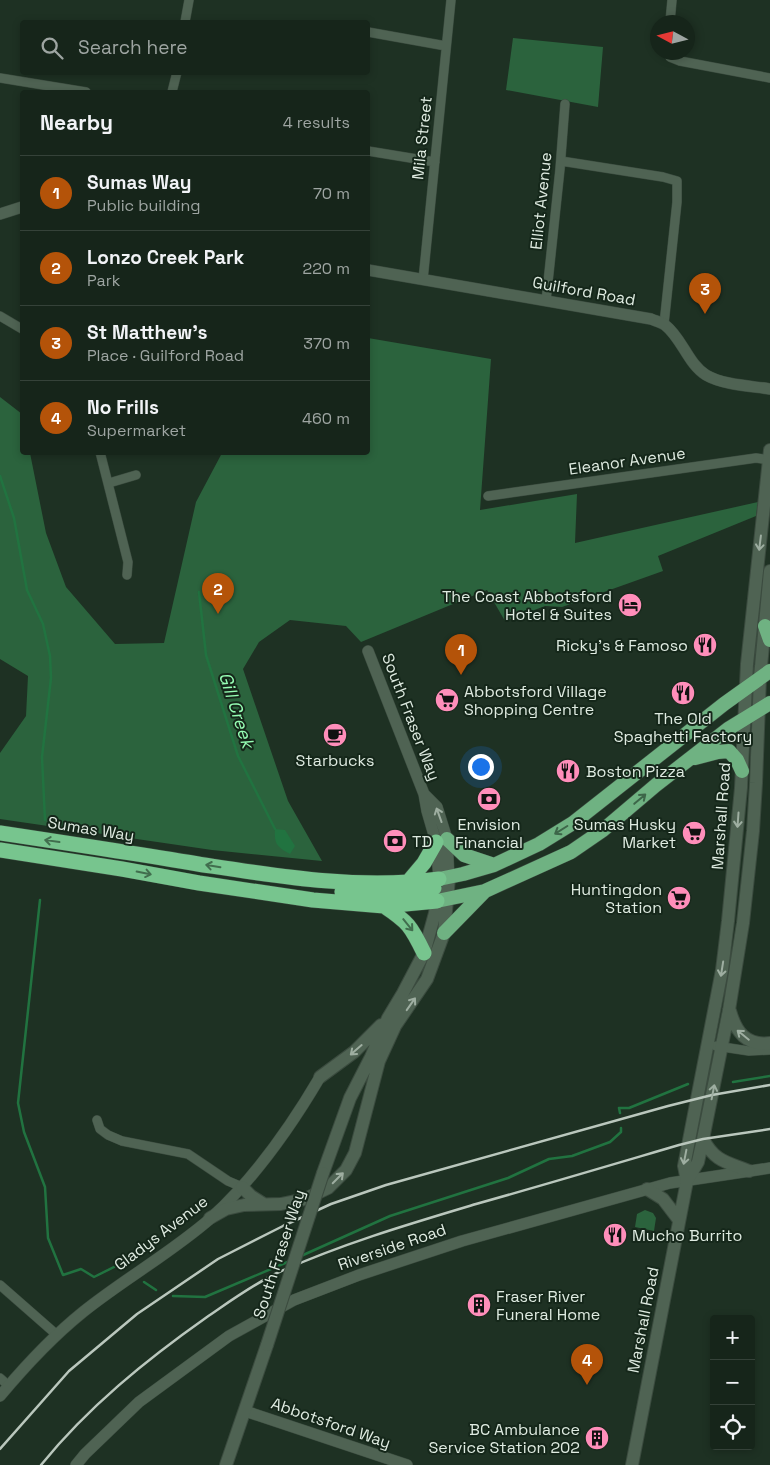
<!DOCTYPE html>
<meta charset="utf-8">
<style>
body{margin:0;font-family:"Space Grotesk",sans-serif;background:#1f2d23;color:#f1f3f6}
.controls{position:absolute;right:15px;bottom:15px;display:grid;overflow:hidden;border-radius:5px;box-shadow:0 2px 8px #0003}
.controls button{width:45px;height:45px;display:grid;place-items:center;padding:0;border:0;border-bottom:1px solid #354239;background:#16251a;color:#f1f3f6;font:25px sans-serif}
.compass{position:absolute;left:650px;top:15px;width:45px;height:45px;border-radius:50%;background:#16251a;box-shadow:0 2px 8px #0003;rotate:277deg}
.you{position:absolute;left:480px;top:766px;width:18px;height:18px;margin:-12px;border:4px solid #fff;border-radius:50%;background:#1a73e8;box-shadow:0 0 0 8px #1a73e833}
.badge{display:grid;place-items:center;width:32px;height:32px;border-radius:50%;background:#b45309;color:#fff;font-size:16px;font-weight:700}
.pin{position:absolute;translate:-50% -41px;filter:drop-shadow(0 1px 2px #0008)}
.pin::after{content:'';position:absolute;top:26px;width:18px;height:15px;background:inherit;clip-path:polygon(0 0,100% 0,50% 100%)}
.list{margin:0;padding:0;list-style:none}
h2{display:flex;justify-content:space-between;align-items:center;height:65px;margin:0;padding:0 20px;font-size:21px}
h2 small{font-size:16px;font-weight:400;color:#9ea5a2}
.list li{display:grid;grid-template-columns:32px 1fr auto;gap:15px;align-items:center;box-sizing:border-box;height:75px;padding:0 20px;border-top:1px solid #354239}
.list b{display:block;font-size:19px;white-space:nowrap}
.list p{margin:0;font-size:16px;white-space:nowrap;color:#9ea5a2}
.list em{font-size:16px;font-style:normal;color:#9ea5a2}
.icon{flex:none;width:28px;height:28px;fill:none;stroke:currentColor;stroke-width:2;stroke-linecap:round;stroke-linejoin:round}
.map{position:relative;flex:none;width:770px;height:1465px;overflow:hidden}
.search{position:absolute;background:#16251a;box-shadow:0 2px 8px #0003;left:20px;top:20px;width:350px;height:55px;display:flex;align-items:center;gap:12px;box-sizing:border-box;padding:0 18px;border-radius:5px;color:#9ea5a2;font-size:19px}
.panel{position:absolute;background:#16251a;box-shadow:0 2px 8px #0003;left:20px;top:90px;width:350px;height:365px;border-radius:5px}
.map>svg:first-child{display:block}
.green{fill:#2b633d}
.water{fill:#217340}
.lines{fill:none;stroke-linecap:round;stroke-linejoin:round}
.stream{stroke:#217340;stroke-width:2.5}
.minor-casing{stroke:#3b4b3f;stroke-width:10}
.tertiary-casing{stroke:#3b4b3f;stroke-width:12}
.secondary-casing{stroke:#3b4b3f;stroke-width:14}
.trunk-casing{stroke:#3b4b3f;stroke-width:15}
.motorway-casing{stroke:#3b4b3f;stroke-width:16}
.minor{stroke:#4f6353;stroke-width:9}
.tertiary{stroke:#4f6353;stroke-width:11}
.secondary{stroke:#4f6353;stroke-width:12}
.trunk{stroke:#6fb282;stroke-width:14}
.motorway{stroke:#77c58e;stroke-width:15}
.rail{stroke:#bac7bd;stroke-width:2.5}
.secondary-bridge-casing{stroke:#3b4b3f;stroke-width:14;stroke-linecap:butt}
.secondary-bridge{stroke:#4f6353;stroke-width:12}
.oneway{stroke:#9eaea1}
.oneway2{stroke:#3d6649}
.oneway3{stroke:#416e4e}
.labels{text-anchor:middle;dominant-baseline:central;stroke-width:4;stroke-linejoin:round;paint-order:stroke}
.street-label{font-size:16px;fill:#dfebe1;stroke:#15271a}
.poi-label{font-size:16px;fill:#dfebe1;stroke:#15271a;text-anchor:end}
.water-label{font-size:18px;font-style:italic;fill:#96feb4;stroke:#15271a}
</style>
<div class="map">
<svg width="770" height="1465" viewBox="0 0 770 1465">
<rect width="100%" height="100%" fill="#1e3123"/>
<path class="green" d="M513,38l90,9 -5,60 -92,-17z
M368,338l123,21 -11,151 97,-16 -2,49 183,-41 -2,14 -98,40 5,15 -101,36 -17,-1 -40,15 -18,-31 -126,52 -15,-16 -56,-6 -31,22 -16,27 45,132 34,60 -110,-11 -212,-31v-66l26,-37 2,-40 -28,-17v-262l22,17v38l8,1 16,80 20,54 49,57 49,-1 32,-141 26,-49 146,-1z
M645,1210l8,3 3,5 -2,13 -19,-4 2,-13z"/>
<path class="water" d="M275,829l10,1 10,16 -5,8c-13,-7 -16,-10 -15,-25z"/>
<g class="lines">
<path class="stream" d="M0,476l14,42 13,72 16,34 7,32 1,22 -9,79 3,63
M199,592l7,63 32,101 37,73
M40,900l-22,203 6,29 21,55 3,51 15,37 18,-6 13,8 32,-16
M733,1082l37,-6
M620,1113l-1,-5h10l59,-24
M301,1256l89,-40 118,-38 41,-19 23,-3 38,-14 11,-10v-4
M144,1282l12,8
M173,1296l32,1 85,-36"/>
<g class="minor-casing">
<path id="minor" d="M185,22l4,-22
M670,22l2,-22
M368,32l78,14
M669,52l1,5 10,4 90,17
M0,78l86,14
M172,92l5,-20
M368,151l67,11
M561,161l102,16 14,4v21l-13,122
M423,280l28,-280
M546,301l14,-132 5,-65
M0,316l22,13
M100,452l28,110 -1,13
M109,483l27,-8
M488,496l268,-38 14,2
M716,1046l33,5 21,-1
M97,1120l3,9 8,6 14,6 66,13 40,27 14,6
M0,1285l57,50
M0,1378l9,8"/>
</g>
<g class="tertiary-casing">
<path id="tertiary" d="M0,214l22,-7
M368,270l283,49c4,2 10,3 14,6 17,13 23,39 41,50 17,10 45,11 64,14
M368,651l56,143 3,17 9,31 3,37
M424,794l13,13 10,32 2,39
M0,1396c25,-30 52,-59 83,-84 41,-33 88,-59 128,-94 44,-40 79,-90 109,-141
M245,1411l162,54
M76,1465l9,-11 54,-52 90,-66 65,-36 65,-25 103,-34 208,-58 100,-15"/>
</g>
<g class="secondary-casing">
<path id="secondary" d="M730,1011c6,21 16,35 40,32
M393,1029l34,-50 17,-46 5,-55
M320,1077l34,-25 27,-27
M703,1139c12,23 24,23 46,32
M323,1173l27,-75 21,-41 17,-39 15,-25 21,-40 11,-40 3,-21
M687,1181l-3,-15 38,-196 6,-49 13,-133 6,-124 23,-214
M242,1187l9,9 11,7
M647,1189l16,10 16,21
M210,1218l16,-9 18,-4 37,-1 24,-5 23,-11 18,-18 9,-17 24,-92 17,-37
M226,1465l41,-120
M632,1465l55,-284 11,-19 5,-23 26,-129 14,-87 10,-92 3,-48 4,-106 10,-106"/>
</g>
<g class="trunk-casing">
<path id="trunk" d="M765,626l5,14
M695,758l23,-6 11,-1 8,9 5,11
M447,839l17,16 30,10
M439,879l24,-5 31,-9 45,-21 34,-21 151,-119 46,-33
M437,901l48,-10 86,-39 32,-22 53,-45 72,-56 42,-26
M444,933l40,-41"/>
</g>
<g class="motorway-casing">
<path id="motorway" d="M0,833c66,10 132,20 198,31 79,12 161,26 241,15
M0,850l122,19 77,14 114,17 71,6 53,-5
M408,882l16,-19 12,-21
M342,892c31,2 61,3 92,-4
M384,906c24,16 27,20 40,47"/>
</g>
<use href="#minor" class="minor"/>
<use href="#tertiary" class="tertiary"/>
<use href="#secondary" class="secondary"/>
<use href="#trunk" class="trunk"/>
<use href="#motorway" class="motorway"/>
<path class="rail" d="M0,1449l69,-78 68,-57 81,-55 65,-33 48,-22 55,-19 282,-79 44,-11 58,-10
M41,1465c47,-58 105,-105 166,-148 22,-15 45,-32 70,-44 64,-29 132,-49 199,-69 68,-19 135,-39 203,-59l24,-6 67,-10"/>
<g class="secondary-bridge-casing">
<path id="secondary-bridge" d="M267,1345l56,-172"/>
</g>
<use href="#secondary-bridge" class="secondary-bridge"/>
</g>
<defs><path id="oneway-shaft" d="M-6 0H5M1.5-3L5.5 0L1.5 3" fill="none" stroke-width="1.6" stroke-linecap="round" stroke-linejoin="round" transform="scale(1.25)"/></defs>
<g class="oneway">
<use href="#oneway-shaft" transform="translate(760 543) rotate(97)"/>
<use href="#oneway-shaft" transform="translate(439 815) rotate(-110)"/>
<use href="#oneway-shaft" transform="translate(738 820) rotate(94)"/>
<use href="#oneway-shaft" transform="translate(722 969) rotate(99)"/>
<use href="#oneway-shaft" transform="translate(411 1004) rotate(-55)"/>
<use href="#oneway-shaft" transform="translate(743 1035) rotate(-141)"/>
<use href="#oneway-shaft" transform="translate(356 1050) rotate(139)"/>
<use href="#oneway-shaft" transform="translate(713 1092) rotate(-79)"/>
<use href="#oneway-shaft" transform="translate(685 1157) rotate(101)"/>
<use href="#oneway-shaft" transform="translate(338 1178) rotate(-45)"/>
</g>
<g class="oneway2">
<use href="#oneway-shaft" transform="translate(640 799) rotate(-40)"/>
<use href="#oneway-shaft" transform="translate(561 830) rotate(148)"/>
</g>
<g class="oneway3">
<use href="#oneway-shaft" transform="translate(52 841) rotate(-172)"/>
<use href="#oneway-shaft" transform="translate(213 866) rotate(-171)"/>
<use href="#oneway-shaft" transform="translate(144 873) rotate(11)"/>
<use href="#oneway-shaft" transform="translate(408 925) rotate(51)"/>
</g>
<defs>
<g id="hotel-disc" transform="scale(1.25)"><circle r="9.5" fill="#ff8eba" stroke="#15271a"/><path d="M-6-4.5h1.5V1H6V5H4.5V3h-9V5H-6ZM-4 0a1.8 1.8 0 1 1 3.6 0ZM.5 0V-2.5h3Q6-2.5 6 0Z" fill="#111"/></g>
<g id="restaurant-disc" transform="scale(1.25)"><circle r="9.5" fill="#ff8eba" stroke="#15271a"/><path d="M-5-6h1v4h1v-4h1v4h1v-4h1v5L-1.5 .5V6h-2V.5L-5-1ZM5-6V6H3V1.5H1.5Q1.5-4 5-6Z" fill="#111"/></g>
<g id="supermarket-disc" transform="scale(1.25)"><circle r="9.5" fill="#ff8eba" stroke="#15271a"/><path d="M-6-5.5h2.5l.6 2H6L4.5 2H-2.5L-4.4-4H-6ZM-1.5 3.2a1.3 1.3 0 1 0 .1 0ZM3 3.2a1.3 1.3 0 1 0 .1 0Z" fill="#111"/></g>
<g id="cafe-disc" transform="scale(1.25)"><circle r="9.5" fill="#ff8eba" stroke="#15271a"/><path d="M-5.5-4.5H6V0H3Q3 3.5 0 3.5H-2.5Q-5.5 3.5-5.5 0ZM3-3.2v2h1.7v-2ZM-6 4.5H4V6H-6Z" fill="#111"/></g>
<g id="bank-disc" transform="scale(1.25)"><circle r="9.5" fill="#ff8eba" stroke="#15271a"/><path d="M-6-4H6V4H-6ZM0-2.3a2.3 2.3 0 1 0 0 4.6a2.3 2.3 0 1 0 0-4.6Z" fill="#111"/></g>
<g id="building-disc" transform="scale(1.25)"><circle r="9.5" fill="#ff8eba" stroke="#15271a"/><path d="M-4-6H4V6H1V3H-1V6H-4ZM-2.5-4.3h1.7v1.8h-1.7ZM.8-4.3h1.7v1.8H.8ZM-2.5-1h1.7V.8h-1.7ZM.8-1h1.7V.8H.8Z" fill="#111"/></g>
</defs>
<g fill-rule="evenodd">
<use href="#hotel-disc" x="630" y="605"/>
<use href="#restaurant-disc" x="705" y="645"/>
<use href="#restaurant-disc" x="683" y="693"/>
<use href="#supermarket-disc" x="447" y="700"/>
<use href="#cafe-disc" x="335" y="735"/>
<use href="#restaurant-disc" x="568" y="771"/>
<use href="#bank-disc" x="489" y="799"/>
<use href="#supermarket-disc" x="694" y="833"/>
<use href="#bank-disc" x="395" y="841"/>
<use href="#supermarket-disc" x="679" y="898"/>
<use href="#restaurant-disc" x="615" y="1235"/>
<use href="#building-disc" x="479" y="1305"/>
<use href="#building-disc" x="597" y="1438"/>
</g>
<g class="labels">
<g class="street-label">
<text transform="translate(422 138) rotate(-84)">Mila Street</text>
<text transform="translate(541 201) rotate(-84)">Elliot Avenue</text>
<text transform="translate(584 291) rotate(10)">Guilford Road</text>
<text transform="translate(627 461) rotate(-8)">Eleanor Avenue</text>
<text transform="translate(411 717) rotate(69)">South Fraser Way</text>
<text transform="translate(721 816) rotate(-86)">Marshall Road</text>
<text transform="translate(91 829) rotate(9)">Sumas Way</text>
<text transform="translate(161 1233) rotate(-37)">Gladys Avenue</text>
<text transform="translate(392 1247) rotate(-19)">Riverside Road</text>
<text transform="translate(279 1254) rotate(-72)">South Fraser Way</text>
<text transform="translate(643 1320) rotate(-79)">Marshall Road</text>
<text transform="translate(331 1423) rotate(19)">Abbotsford Way</text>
</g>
<g class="poi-label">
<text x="612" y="596">The Coast Abbotsford<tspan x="612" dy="18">Hotel &amp; Suites</tspan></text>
<text x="688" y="645">Ricky's &amp; Famoso</text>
<text x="464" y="691" text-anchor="start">Abbotsford Village<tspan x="464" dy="18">Shopping Centre</tspan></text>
<text x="683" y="718" text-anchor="middle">The Old<tspan x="683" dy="18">Spaghetti Factory</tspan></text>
<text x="335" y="760" text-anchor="middle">Starbucks</text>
<text x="586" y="771" text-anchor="start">Boston Pizza</text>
<text x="489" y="824" text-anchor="middle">Envision<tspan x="489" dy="18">Financial</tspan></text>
<text x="676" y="824">Sumas Husky<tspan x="676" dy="18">Market</tspan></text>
<text x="412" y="841" text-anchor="start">TD</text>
<text x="662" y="889">Huntingdon<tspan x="662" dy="18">Station</tspan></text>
<text x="632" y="1235" text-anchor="start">Mucho Burrito</text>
<text x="496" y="1296" text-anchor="start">Fraser River<tspan x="496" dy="18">Funeral Home</tspan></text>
<text x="580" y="1429">BC Ambulance<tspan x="580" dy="18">Service Station 202</tspan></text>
</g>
<g class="water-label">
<text transform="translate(237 710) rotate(72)">Gill Creek</text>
</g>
</g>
</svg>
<div class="controls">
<button>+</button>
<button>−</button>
<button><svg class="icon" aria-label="locate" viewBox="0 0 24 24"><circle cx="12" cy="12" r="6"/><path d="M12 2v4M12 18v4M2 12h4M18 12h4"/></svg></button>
</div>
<svg class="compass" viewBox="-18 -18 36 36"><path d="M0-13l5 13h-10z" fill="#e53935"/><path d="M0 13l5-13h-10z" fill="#9ea5a2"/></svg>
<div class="you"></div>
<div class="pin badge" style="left:461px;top:675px">1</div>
<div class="pin badge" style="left:218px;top:614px">2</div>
<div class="pin badge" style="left:705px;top:314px">3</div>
<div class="pin badge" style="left:587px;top:1385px">4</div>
<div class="search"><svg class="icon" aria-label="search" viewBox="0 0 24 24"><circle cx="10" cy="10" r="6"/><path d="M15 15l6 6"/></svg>Search here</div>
<section class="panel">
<h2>Nearby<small>4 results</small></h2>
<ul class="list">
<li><span class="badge">1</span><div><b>Sumas Way</b><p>Public building</p></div><em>70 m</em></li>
<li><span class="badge">2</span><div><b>Lonzo Creek Park</b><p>Park</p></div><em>220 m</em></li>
<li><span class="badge">3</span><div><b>St Matthew's</b><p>Place · Guilford Road</p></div><em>370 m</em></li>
<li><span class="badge">4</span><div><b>No Frills</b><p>Supermarket</p></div><em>460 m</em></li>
</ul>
</section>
</div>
